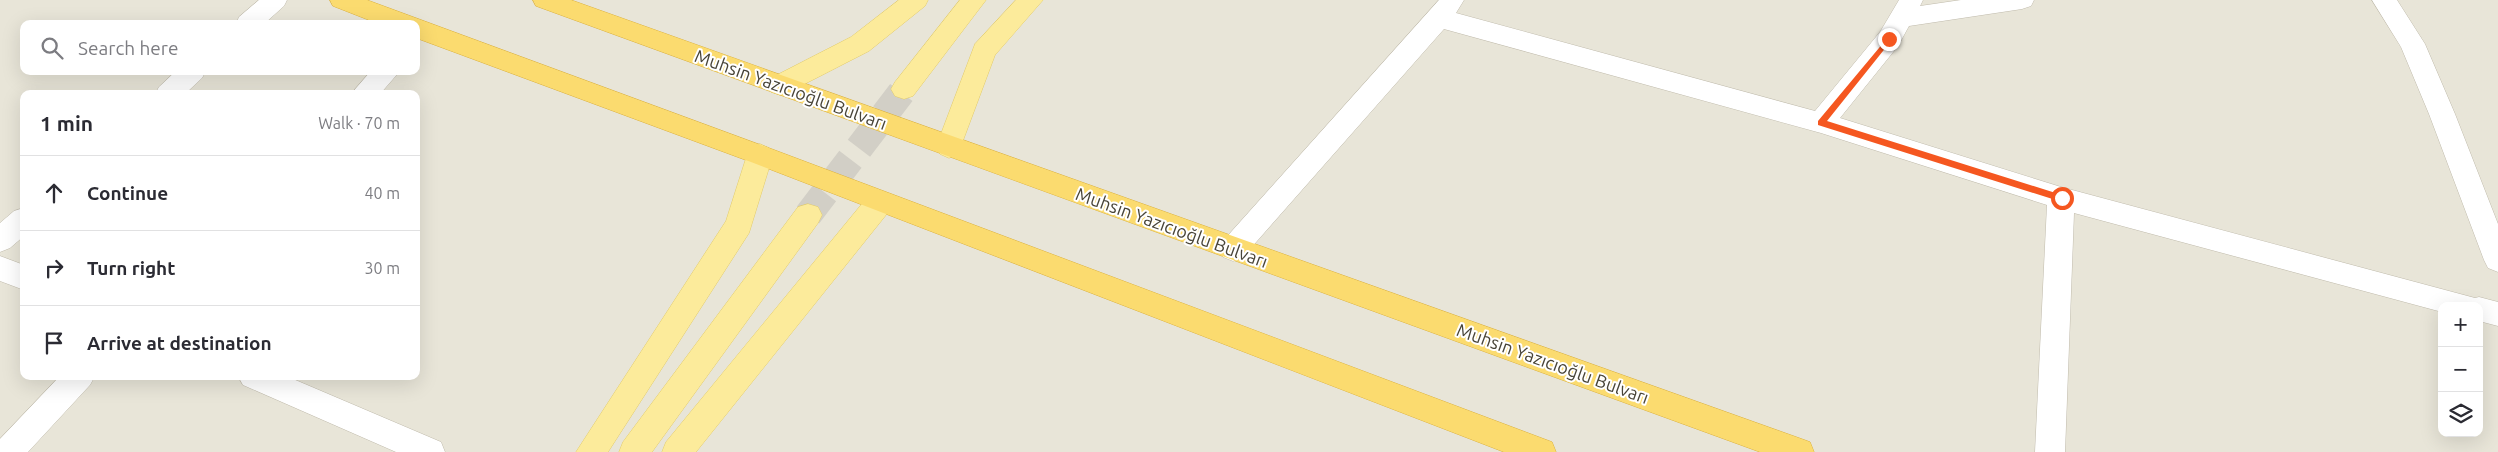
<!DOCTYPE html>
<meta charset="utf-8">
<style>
body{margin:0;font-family:Ubuntu,sans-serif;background:#f2f2f3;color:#2b2b33}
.controls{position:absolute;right:15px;bottom:15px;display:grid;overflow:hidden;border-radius:10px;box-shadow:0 5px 20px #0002}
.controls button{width:45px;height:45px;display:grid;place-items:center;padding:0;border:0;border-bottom:1px solid #e1e1e2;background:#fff;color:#2b2b33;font:25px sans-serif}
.stop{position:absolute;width:15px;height:15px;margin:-11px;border:4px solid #f55720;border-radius:50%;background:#fff}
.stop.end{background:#f55720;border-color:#fff;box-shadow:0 1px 5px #0008}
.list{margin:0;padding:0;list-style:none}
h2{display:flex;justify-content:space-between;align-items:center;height:65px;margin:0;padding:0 20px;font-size:21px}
h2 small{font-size:16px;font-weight:400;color:#7c7c81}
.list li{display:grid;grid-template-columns:32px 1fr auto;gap:15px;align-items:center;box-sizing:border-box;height:75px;padding:0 20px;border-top:1px solid #e1e1e2}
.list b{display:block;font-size:19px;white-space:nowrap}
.list em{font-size:16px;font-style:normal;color:#7c7c81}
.icon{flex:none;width:28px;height:28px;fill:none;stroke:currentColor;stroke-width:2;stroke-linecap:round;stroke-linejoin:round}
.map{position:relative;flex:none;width:2498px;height:452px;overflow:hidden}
.search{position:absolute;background:#fff;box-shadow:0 5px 20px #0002;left:20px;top:20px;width:400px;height:55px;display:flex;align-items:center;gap:12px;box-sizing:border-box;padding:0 18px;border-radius:10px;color:#7c7c81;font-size:19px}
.panel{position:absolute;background:#fff;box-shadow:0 5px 20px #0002;left:20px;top:90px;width:400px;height:290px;border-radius:10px}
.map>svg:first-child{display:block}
.residential{fill:#e8e5d8;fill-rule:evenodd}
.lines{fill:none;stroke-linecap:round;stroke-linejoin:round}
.major-tunnel{stroke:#d2cfc6;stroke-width:28;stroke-dasharray:28 14;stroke-linecap:butt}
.minor-casing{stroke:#c0bbac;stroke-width:1}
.major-casing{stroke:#e2cb6a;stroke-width:1}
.highway-casing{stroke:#dbb13e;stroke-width:1}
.minor{fill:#fff;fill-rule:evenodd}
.major{fill:#fceb9b;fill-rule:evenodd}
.highway{fill:#fbdb6f;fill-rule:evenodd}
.route{fill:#f55720}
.labels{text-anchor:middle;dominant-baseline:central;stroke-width:4;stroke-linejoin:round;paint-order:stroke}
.street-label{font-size:18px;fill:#484438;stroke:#fff}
</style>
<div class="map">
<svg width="2498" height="452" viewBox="0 0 2498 452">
<rect width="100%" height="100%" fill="#f4f2ea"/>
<path class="residential" d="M0,0h2498v452h-2498zM24,24h392v47h-392zM24,94h392v282h-392zM2442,306h37v127h-37z"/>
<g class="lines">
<path class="major-tunnel" d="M808,215l96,-126"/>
<g class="minor-casing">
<path id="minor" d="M259,0h28l-3,6 -20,18h-28l3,-7z
M1439,0h25l-8,13 359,98 65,-79 19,-32h24l-3,6 41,-6h73l-3,6 -9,3 -113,17 -11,20 -58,72 221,69 414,111 4,-1 19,5v24l-19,-5v-15h-37v6l-368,-99 -9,239h-30l12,-247 -226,-72 -377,-104 -201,228 -10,4 -10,-4 -4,-8 4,-8z
M2372,0h25l28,44 30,70 43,110v48l-10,-4 -4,-8 -55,-146 -28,-67z
M176,71h30l-4,7 -17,16h-30l4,-7z
M371,71h29l-20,23h-29z
M24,208v28l-14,12 -10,4v-29l14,-12z
M0,256l24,9v25l-24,-9z
M60,376h35l-5,9 -62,67h-28v-13z
M238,376h48l155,66 4,10h-49l-153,-67z"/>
</g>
<g class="major-casing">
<path id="major" d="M899,0h29l-3,6 -56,45 -80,41 -9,3 -9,-3 -4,-7 4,-7 80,-41z
M960,0h26l-73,96 -9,3 -9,-3 -4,-7 4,-7z
M1016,0h27l-48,55 -37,99 -9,4 -9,-4 -4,-7 39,-103z
M760,144l9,4 4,7 -24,78 -141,219h-32l150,-231 21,-66 4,-7z
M880,191l10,3 4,8 -4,8 -194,242h-34l4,-10 204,-248z
M808,204l10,3 4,8 -4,8 -166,229h-33l4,-10 175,-235z"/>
</g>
<g class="highway-casing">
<path id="highway" d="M330,0h37l402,148 783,294 4,10h-52l-753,-290 -335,-124v-14h-37l-46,-18z
M533,0h38l1228,438 11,4 4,10h-54l-1224,-446z"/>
</g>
<use href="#minor" class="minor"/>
<use href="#major" class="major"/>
<use href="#highway" class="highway"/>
</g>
<path class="route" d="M1889,36l3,3 -1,2 -64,80 235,74 2,1v5l-2,1 -244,-77v-4z"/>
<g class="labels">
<g class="street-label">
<text transform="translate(791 89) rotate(20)">Muhsin Yazıcıoğlu Bulvarı</text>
<text transform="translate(1172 227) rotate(20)">Muhsin Yazıcıoğlu Bulvarı</text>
<text transform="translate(1553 363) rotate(20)">Muhsin Yazıcıoğlu Bulvarı</text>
</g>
</g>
</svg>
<div class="controls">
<button>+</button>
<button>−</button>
<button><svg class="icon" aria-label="layers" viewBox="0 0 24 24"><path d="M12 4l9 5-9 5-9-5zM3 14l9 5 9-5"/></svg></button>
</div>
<div class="stop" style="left:2062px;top:198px"></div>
<div class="stop end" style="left:1889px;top:39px"></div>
<div class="search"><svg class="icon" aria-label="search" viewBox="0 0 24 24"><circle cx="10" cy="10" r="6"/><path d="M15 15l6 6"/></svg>Search here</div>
<section class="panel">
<h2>1 min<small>Walk · 70 m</small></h2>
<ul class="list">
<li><svg class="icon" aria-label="ahead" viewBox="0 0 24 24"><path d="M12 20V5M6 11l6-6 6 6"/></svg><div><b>Continue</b></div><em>40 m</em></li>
<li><svg class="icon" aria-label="right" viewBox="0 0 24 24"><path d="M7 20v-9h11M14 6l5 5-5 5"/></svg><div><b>Turn right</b></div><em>30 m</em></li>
<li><svg class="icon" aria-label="arrive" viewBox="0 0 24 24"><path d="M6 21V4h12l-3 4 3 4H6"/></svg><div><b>Arrive at destination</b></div></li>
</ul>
</section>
</div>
